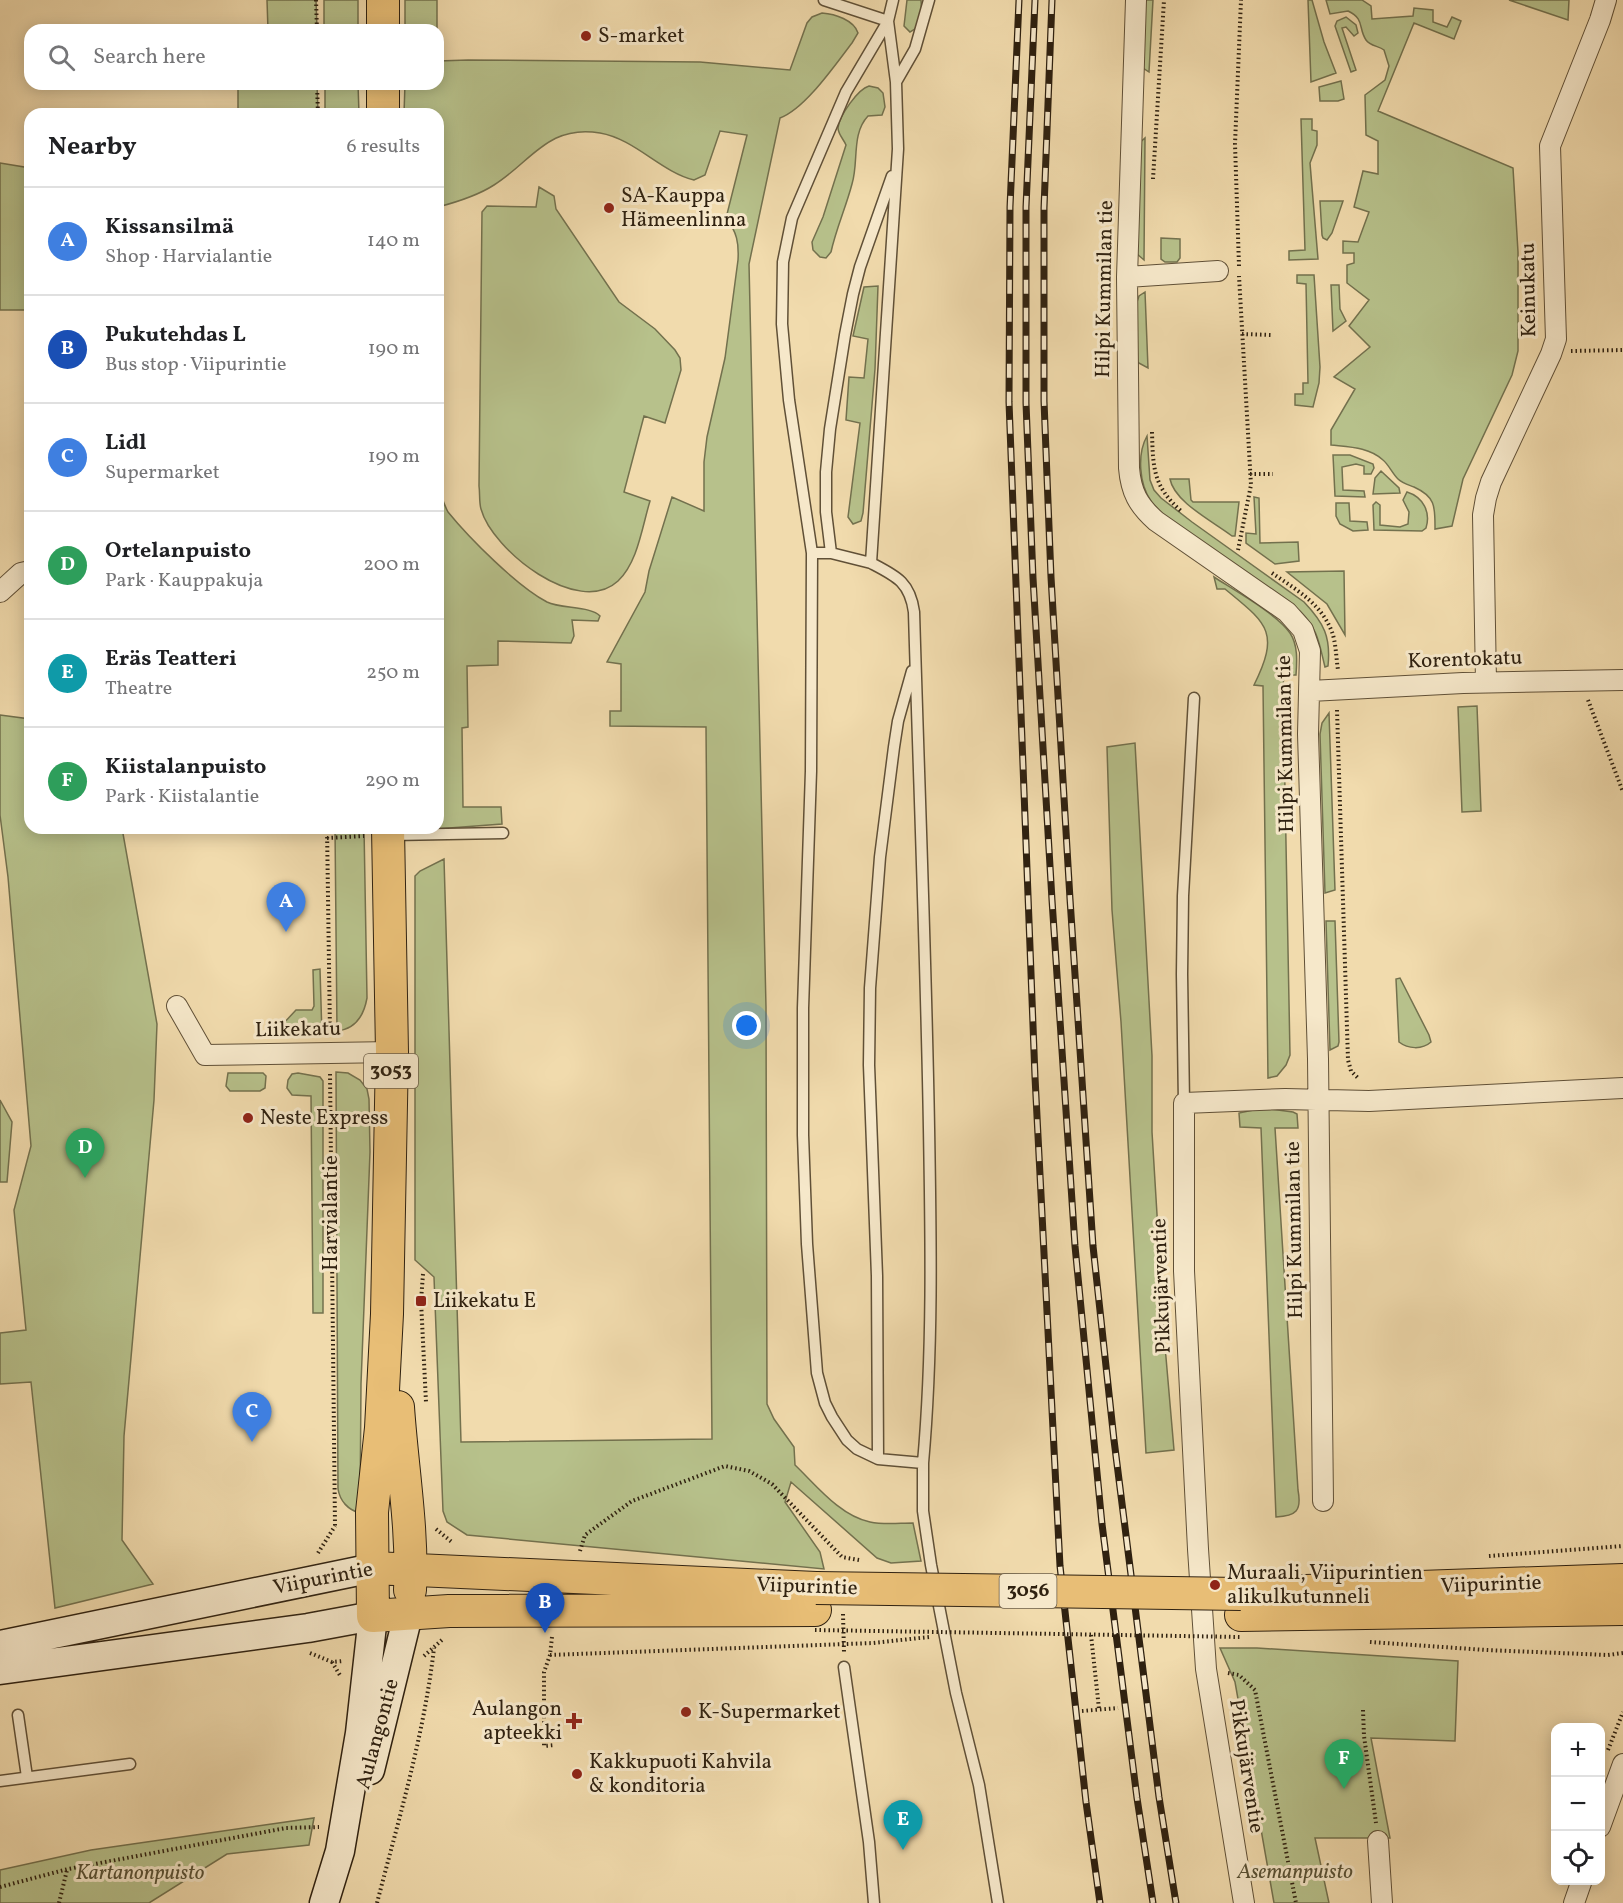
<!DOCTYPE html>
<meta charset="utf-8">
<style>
body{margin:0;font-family:Vollkorn,serif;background:#f2f2f2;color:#202124}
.controls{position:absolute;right:18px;bottom:18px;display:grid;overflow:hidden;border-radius:12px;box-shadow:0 3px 15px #0003}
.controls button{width:54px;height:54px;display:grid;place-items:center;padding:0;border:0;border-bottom:2px solid #e0e0e0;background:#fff;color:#202124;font:30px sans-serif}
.you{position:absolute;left:747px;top:1026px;width:21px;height:21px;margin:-15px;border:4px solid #fff;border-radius:50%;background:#1a73e8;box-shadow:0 0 0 9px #1a73e833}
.badge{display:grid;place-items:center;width:39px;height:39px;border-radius:50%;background:#111827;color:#fff;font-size:20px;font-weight:700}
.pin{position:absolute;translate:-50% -50px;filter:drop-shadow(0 2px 3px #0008)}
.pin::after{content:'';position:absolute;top:32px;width:21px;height:18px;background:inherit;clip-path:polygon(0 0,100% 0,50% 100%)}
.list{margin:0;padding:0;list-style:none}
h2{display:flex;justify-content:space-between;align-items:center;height:78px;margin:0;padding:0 24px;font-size:26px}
h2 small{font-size:20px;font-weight:400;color:#757577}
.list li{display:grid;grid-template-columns:39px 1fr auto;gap:18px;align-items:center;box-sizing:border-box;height:108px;padding:0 24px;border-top:2px solid #e0e0e0}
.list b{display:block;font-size:22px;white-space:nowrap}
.list p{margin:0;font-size:20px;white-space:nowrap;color:#757577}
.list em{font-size:20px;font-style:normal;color:#757577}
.icon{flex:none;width:33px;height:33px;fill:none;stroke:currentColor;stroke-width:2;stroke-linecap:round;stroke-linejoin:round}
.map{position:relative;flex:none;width:1623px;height:1903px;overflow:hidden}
.search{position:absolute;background:#fff;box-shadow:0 3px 15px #0003;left:24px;top:24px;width:420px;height:66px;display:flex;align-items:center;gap:15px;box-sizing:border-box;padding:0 21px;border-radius:18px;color:#757577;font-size:22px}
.panel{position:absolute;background:#fff;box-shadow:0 3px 15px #0003;left:24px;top:108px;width:420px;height:726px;border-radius:18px}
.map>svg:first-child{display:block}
.green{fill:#b7c18b;stroke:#73714e;stroke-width:1.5}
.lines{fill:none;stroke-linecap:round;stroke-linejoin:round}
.lane-casing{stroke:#605037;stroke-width:13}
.street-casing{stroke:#605037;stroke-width:22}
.secondary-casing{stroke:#2f2110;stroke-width:31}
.primary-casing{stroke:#2f2110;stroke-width:34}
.path{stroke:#2f2110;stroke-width:4;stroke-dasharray:1.5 3;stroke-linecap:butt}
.lane{stroke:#f6e8ca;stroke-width:10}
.street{stroke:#f6e8ca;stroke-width:20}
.secondary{stroke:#f6e8ca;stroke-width:28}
.primary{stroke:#e8be76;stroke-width:32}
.rail-casing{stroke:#2f2110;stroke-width:7}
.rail{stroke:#f6e8ca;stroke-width:4.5;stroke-dasharray:14;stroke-linecap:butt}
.primary-bridge-casing{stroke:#2f2110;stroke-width:34;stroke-linecap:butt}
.path-bridge{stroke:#2f2110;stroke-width:4;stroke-dasharray:1.5 3;stroke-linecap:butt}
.primary-bridge{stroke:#e8be76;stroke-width:32}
.poi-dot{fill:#8f2418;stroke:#f6e8ca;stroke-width:2}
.labels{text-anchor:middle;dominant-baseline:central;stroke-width:6;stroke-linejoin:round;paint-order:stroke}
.shield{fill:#f6e8ca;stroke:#6b5d48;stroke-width:1.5}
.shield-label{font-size:20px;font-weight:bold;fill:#2f2110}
.poi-label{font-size:21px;fill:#2f2110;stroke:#f6e8ca;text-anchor:start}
.street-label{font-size:21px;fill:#2f2110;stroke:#f6e8ca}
.park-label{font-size:21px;font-style:italic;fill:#585135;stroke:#f6e8ca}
</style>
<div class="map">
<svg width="1623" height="1903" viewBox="0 0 1623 1903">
<rect width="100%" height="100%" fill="#f1dbad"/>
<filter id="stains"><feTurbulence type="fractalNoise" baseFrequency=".00333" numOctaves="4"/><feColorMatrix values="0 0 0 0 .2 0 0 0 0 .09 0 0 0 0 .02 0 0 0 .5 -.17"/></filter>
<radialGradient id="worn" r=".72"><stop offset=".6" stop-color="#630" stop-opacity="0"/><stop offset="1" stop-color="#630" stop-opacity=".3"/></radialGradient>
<path class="green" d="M267,0h49l1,30h-49z
M324,0h34v30h-34z
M405,0h32v30h-32z
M907,0h14c1,12 1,27 -11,32l-6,-6z
M1143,0h10l-4,72 -9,-6z
M1308,0h4l12,42 12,31 -25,9z
M1326,0h36l9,6 1,13 41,-3 1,-8 19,2v12l14,5 5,-10 9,4 -7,18 -40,-16 -36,88 135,57 5,84v99l-6,24 -49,104 -11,47 -17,3c0,-22 1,-32 -21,-42 -5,-2 -12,-4 -16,-8 -6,-6 -9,-14 -15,-19 -14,-13 -34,-13 -52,-15v-15l24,-41 -21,-12 36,-30 -21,-21 20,-26 -22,-17v-18l7,-2v-10h-11v-12l15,1 11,-30 -15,-5 9,-36 15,3v-33l-12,-6 -1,-40 20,-15 4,-14 -5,-16c-5,-4 -14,-4 -18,-10 -8,-12 -1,-21 -18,-29l-18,3z
M1509,0h60l-1,20z
M822,13c13,1 32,7 36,20l-6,10c-17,22 -47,66 -72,75l-31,146 17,743 1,397 7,15 20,28 1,18c21,20 45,51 75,57 14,3 29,1 43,1l8,38 -30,2 -14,-5 -86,-76 -6,20 35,50 4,17 -357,-34 -20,-13 -4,-11 -9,-234 -19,-17v-384l5,-5 24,-12 17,583 251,-3 -6,-712 -96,-1v-15h11v-47l-14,-2 38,-70 4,-21 23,-74 32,14v-49l3,-25 18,-79 13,-98c1,-17 -1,-28 -12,-42l21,-83 -27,-4 -15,44 -11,5c-33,-8 -59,-41 -94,-47 -52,-9 -69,29 -106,52 -17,11 -37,17 -56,22v-93h-34l1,-30h33v-23l30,-1 232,2 90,8 17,-47 5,-6z
M1346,17l10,8 2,8 -4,3 -8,-9 -4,1 14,42 -5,2 -16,-46 2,-5z
M1341,81l3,18 -6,2h-18l-1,-14z
M238,84h79l1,30h-80z
M325,84h33l1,30h-34z
M869,86l9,2 5,5 2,14 -3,8 -14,1c-17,18 -9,46 -16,68 -6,23 -16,45 -21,68l-5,6 -6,-1 -7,-7 -1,-8 11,-25 23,-72c-2,-5 -8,-11 -8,-17 1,-12 20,-39 31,-42z
M1301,119h11v11l5,1v14l-7,18 8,96 -29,1v-9l16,-1z
M1145,138l-1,122 -7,-6 -1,-108z
M0,163l30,5v142h-30z
M539,187l15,9 2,13 63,93 36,27 20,21 5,8 1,12 -16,53 -21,-7 -20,76 26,9c-8,26 -12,61 -32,80 -40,37 -126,-31 -137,-72 -2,-7 -1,-16 -2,-23l3,-274 5,-6 49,1z
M1320,201h23l-11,32 -5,7 -4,-2 -1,-3z
M1161,238l19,1v19l-3,4h-12l-4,-3z
M1297,275h17l6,92 -1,16 -6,24 -18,-2v-11h8v-11h5l-2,-99 -9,-1z
M1331,285h8l1,24 6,12 -13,10z
M878,286l-3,83 -12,144 -2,8 -8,3 -5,-7 12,-94 -14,-3 3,-43 15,1 4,-39 -15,-3 11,-49z
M1145,292l3,76 -11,-6v-60l2,-6z
M438,411c0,29 -5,75 10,101 22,27 69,74 99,90 14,7 44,4 53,14l-2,5 -26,-1 2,16 -3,7 -73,-2v24l-31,1 1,61 -6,1 1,79h38l1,17 -66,5 -4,-1h6z
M1147,436l3,44 4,10 7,8 31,24 112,80c20,21 27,35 24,64l-3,1c-6,-24 -7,-38 -25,-56l-136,-95c-4,-5 -9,-9 -13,-15 -12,-17 -14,-47 -4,-65z
M1333,455h17l23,9 1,4 -3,6h-7v-8l-8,-2 -14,3 1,23 21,1 1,6 -30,-1z
M1381,471l18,17 1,5 -27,1 2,-16z
M1170,479h19l2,21 2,2h46l-4,34h-3c-18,-14 -58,-34 -62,-57z
M1407,492c16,5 24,20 19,36l-4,3 -48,-1 -1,-25 3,-3 4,3v20l20,2 8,-3 1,-12 -6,-12z
M1254,497l5,1 1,45 38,-1 1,19 -24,3 -29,-21v-10l10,1z
M1336,503h13l1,18 17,1 1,8 -15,1 -13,-7 -4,-8z
M1344,571l1,64 -18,-31 -40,-32z
M1214,577c20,13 63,37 76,56 8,12 7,28 6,42h-12l-1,10 7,370 -4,10 -9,11 -9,2 -5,-392 -9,-1c27,-54 12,-62 -29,-96h-8z
M1477,706l4,105 -19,1 -4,-105z
M1329,713l6,177 -10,3 -5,-159 2,-11z
M0,715l30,4v109h92l35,196 -3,76 -30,336 -2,104 31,44 -98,24 -24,-226 -31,2v-51l26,-3 -12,-120 17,-64 -23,-269 -8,-62z
M1135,743l17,313v76l13,214 9,104 -28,3 -25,-431 -9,-112 -5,-163z
M335,828h29l3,170c-3,17 -11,31 -30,33z
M1326,921h9l4,121 -1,4 -8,4z
M320,969l2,67 -35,1 -6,-7 1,-5 14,-15h16l2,-4 -1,-36z
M1400,978l29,57 2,7c-9,8 -23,7 -32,0l-3,-63z
M336,1072l12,1 12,7 7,9 2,10 1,53 -9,232 -1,129c-12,-3 -20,-12 -22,-24z
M228,1073h35l3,3 -1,12 -5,3h-30l-4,-5z
M298,1073l22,4 3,4v232h-10l-2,-217 -19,-1 -5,-7 1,-8 4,-6z
M0,1100l12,22 -5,60h-7z
M1263,1108l30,4 4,2 1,14h-23l23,362c4,21 -2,26 -22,27l-15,-389 -21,-1 -1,-14z
M1220,1648h37l201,13 -3,80 -84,-3 19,100h-75l14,65h-55l-39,-221z
M314,1818l-5,27 -82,9 -78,49h-149v-33l91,-20z"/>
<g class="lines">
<g class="lane-casing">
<path id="lane" d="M824,0l64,21 8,61 2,67 -27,414c25,13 39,19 43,49 5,172 12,344 15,516 2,112 4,223 -6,335
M893,0l-5,21 -42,71 -54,126 -9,44 -1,62 7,76 23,153 -1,218 -8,237v127l4,109 10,129 8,30 7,14 15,23 10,9 21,10 45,4v48l8,54 25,128 23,92 19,118
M896,82l19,-33 14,-49
M812,553h19l40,10
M831,553l-5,-41v-40l4,-43 15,-94 8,-41 7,-27 32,-91
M392,835l111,-2
M1184,1103l-2,-129 1,-78 11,-198
M878,1459l-1,-183 -8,-211 1,-77 10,-131 14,-110 4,-26 14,-50
M844,1667l25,175 5,61
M18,1715l9,62
M0,1781l130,-17"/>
</g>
<g class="street-casing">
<path id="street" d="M1136,0l-9,277 2,191c2,24 9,37 27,53l131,91 16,18 7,21 -2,83 10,325 5,442
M1127,277l91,-6
M0,592l21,-19 9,-2
M1486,682l-3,-167 3,-17 5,-16 60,-128 5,-15 -6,-193 50,-126 6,-20
M1310,691l153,-8 160,-3
M177,1006l28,49 187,-3
M1600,1827l23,-63
M1378,1841l4,62
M1244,1903l-38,-234 -8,-120 -14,-278v-168l101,-4 84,2 254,-13
M1574,1903l8,-23"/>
</g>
<g class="secondary-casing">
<path id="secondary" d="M0,1645l373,-77
M0,1670l308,-42 65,-12 -13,117 -20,118 -16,52
M370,1770l38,-155"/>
</g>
<g class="primary-casing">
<path id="primary" d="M383,0v30
M383,84v30
M388,828l4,224 -5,262 -6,114 -9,84 1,104 76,-5 366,-1
M398,1407c4,60 15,122 12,183
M373,1568l443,20
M1246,1593l377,-13
M1241,1615l382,-6"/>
</g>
<path class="path" d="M316,0l1,30
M317,84l1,30
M1153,179l11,-179
M1239,266l-4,-122 6,-144
M1242,334l29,1
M1571,351l52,-1
M1152,432c1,36 1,54 29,79
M1250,474h23
M1238,550l13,-65 -12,-209
M1272,573c23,16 49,30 60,59 4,11 4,25 6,38
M1588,700l35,92
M1337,710l11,350 3,11 8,8
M327,828l3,205
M327,838l37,-2
M330,1074l5,452
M423,1274l-2,27 5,101
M436,1529l17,14
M580,1551l5,-16 47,-34 93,-35 24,5 23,13 70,73 17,3
M318,1553l17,-27
M1489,1556l134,-10
M843,1614l1,38
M1091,1635l8,74
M552,1637l-2,18 -6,17v74l11,-1
M1370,1642l116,8 122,5 15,-2
M310,1653l22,9 11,-1
M550,1655l323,-12 56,-6
M424,1656l19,-17
M332,1662l9,15
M1228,1673l11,2 16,15 41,213
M1363,1710l1,26 12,87
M1082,1711l36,-3
M1608,1750l15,-38
M0,1887l68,-18 218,-41 33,-1
M59,1903l8,-33
M377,1903c22,-85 47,-168 57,-255"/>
<use href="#lane" class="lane"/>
<use href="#street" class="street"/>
<use href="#secondary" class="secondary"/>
<use href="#primary" class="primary"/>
<g class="rail-casing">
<path id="rail" d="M1019,0l-9,207 -1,195 26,675 25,489 26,236 14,101
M1035,0l-9,207v196l7,175 19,322 23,346 27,278 35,274 16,105
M1052,0l-8,208v193l7,176 19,322 23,347 21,194 45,357 17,106"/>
</g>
<use href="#rail" class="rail"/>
<g class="primary-bridge-casing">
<path id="primary-bridge" d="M816,1588l425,6"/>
</g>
<path class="path-bridge" d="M815,1630l426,7"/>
<use href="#primary-bridge" class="primary-bridge"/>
</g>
<g class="poi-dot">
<circle cx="586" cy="36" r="6"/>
<circle cx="609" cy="208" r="6"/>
<circle cx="248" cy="1118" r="6"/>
<rect x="415" y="1295" width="12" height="12" rx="3"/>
<circle cx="1215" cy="1585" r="6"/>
<circle cx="686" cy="1712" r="6"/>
<path d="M571 1712h6v6h6v6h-6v6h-6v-6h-6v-6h6z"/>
<circle cx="577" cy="1774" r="6"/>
</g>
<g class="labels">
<g class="shield">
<rect x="364" y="1054" width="54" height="34" rx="4.5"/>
<rect x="999.5" y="1574" width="57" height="34" rx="4.5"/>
</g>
<g class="shield-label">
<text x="391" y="1071">3053</text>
<text x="1028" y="1591">3056</text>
</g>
<g class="poi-label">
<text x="598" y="36">S-market</text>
<text x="621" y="196">SA-Kauppa<tspan x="621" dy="24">Hämeenlinna</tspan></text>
<text x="260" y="1118">Neste Express</text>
<text x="433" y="1301">Liikekatu E</text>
<text x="1227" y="1573">Muraali, Viipurintien<tspan x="1227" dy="24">alikulkutunneli</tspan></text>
<text x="562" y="1709" text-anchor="end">Aulangon<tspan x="562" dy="24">apteekki</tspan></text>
<text x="698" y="1712">K-Supermarket</text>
<text x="589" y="1762">Kakkupuoti Kahvila<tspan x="589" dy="24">&amp; konditoria</tspan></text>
</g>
<g class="street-label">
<text transform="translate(1105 289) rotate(-89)">Hilpi Kummilan tie</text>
<text transform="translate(1529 290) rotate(-91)">Keinukatu</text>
<text transform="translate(1465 660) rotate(-2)">Korentokatu</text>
<text transform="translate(1286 744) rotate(-91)">Hilpi Kummilan tie</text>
<text transform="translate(298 1030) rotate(-1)">Liikekatu</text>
<text transform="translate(331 1213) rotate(-90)">Harvialantie</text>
<text transform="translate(1295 1230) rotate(-91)">Hilpi Kummilan tie</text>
<text transform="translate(1162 1286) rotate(-92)">Pikkujärventie</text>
<text transform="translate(323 1579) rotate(-11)">Viipurintie</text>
<text transform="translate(1491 1585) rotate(-2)">Viipurintie</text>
<text transform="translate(807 1587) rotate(2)">Viipurintie</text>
<text transform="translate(378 1734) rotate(-75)">Aulangontie</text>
<text transform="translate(1246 1766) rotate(81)">Pikkujärventie</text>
</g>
<g class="park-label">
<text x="1295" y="1872">Asemanpuisto</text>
<text x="140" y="1873">Kartanonpuisto</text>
</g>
</g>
<rect width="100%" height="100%" filter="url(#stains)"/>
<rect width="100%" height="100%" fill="url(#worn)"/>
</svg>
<div class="controls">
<button>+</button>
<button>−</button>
<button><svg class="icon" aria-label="locate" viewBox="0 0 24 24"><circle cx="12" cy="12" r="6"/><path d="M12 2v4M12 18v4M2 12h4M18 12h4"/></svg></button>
</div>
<div class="you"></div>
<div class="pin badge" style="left:286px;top:932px;background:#3f7fe0">A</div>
<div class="pin badge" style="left:545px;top:1633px;background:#1a4fb4">B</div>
<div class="pin badge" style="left:252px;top:1442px;background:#3f7fe0">C</div>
<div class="pin badge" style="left:85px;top:1178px;background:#2e9e5b">D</div>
<div class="pin badge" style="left:903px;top:1850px;background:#0f9aa8">E</div>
<div class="pin badge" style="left:1344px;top:1789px;background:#2e9e5b">F</div>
<div class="search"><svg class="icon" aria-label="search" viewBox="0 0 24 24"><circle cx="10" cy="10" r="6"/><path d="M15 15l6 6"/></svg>Search here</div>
<section class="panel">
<h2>Nearby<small>6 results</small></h2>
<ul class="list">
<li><span class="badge" style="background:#3f7fe0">A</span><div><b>Kissansilmä</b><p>Shop · Harvialantie</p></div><em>140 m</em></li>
<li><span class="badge" style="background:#1a4fb4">B</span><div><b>Pukutehdas L</b><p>Bus stop · Viipurintie</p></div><em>190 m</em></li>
<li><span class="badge" style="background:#3f7fe0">C</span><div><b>Lidl</b><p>Supermarket</p></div><em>190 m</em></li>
<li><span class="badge" style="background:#2e9e5b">D</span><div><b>Ortelanpuisto</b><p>Park · Kauppakuja</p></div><em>200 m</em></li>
<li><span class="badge" style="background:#0f9aa8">E</span><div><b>Eräs Teatteri</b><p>Theatre</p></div><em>250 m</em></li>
<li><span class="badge" style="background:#2e9e5b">F</span><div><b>Kiistalanpuisto</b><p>Park · Kiistalantie</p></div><em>290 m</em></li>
</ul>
</section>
</div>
